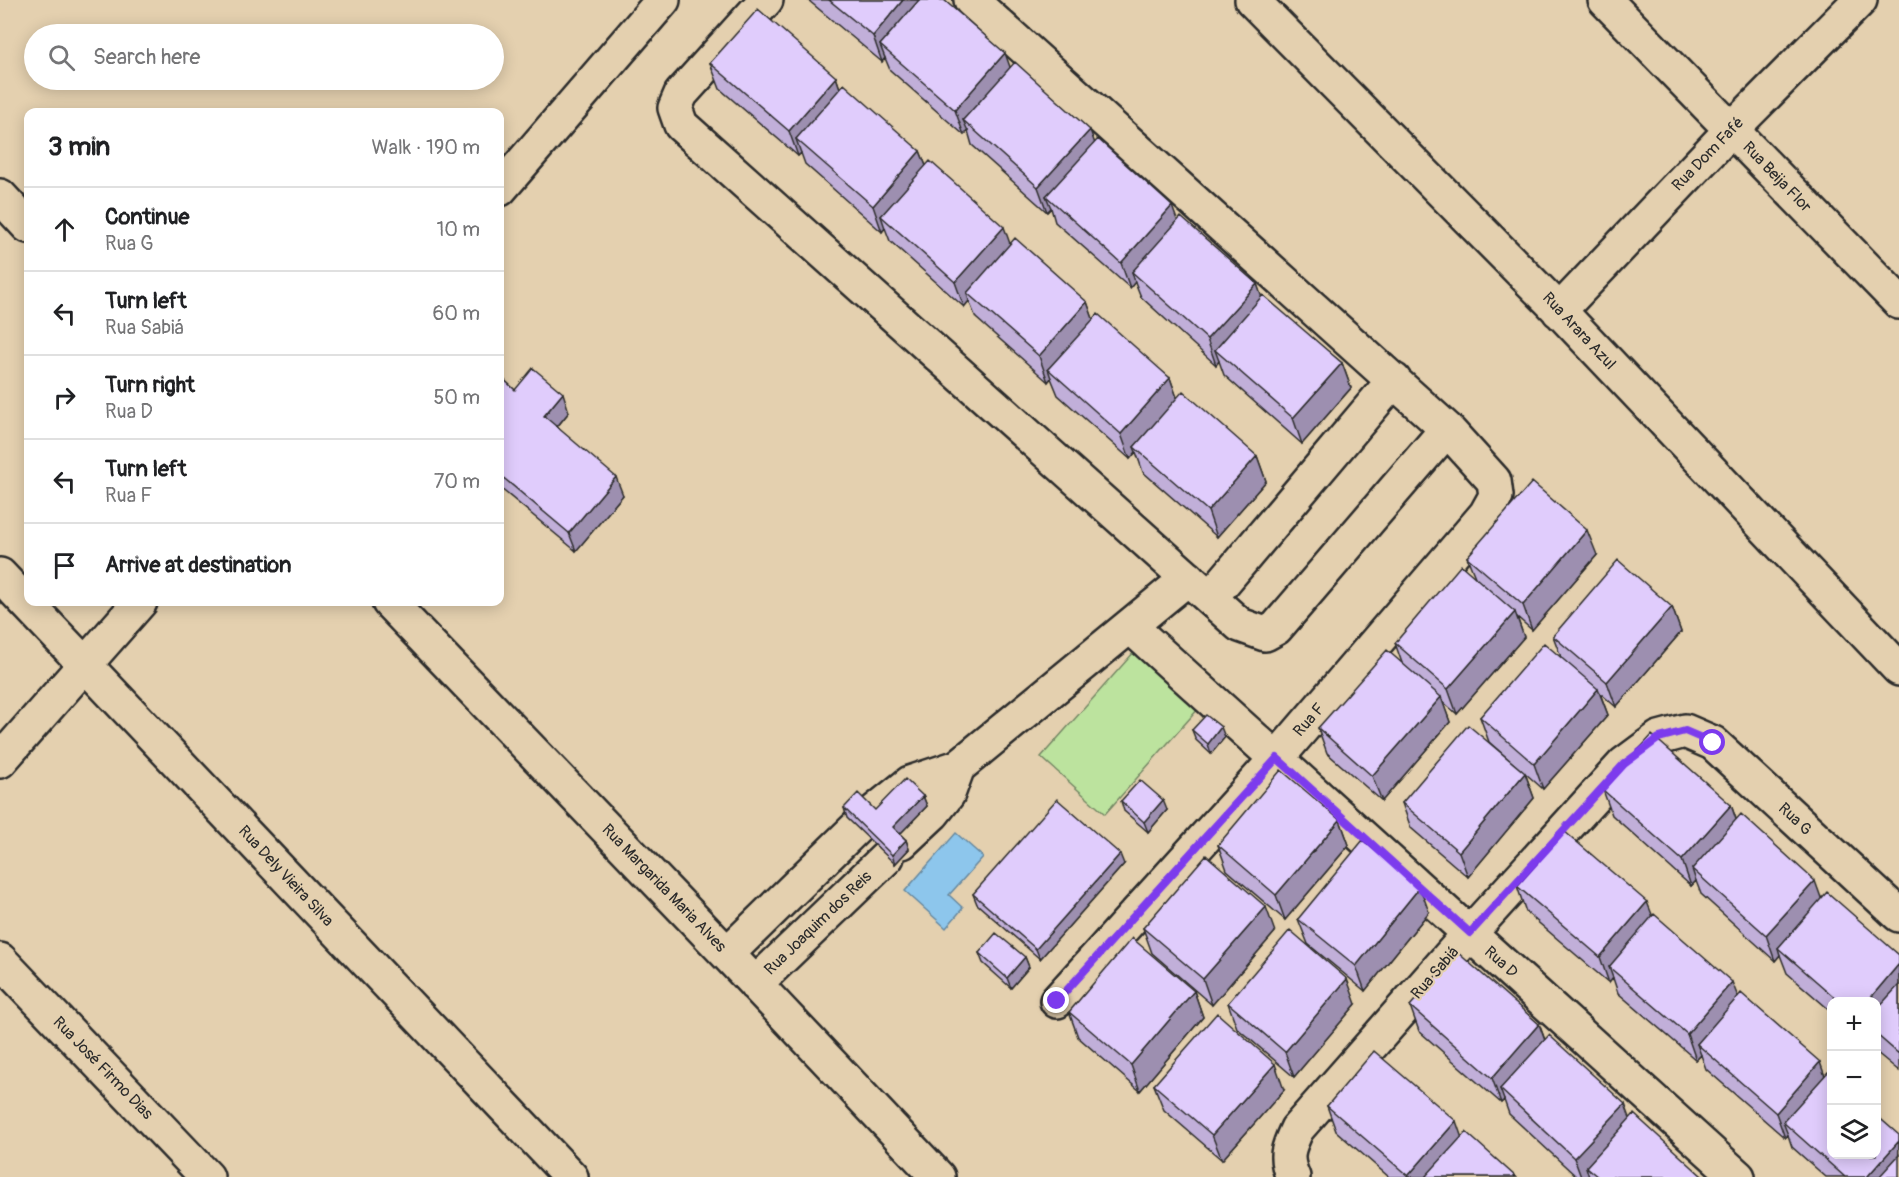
<!DOCTYPE html>
<meta charset="utf-8">
<style>
body{margin:0;font-family:Pangolin,sans-serif;background:#f2f2f2;color:#202124}
.controls{position:absolute;right:18px;bottom:18px;display:grid;overflow:hidden;border-radius:12px;box-shadow:0 3px 15px #0003}
.controls button{width:54px;height:54px;display:grid;place-items:center;padding:0;border:0;border-bottom:2px solid #e0e0e0;background:#fff;color:#202124;font:30px sans-serif}
.stop{position:absolute;width:18px;height:18px;margin:-14px;border:4px solid #7c3aed;border-radius:50%;background:#fff}
.stop.end{background:#7c3aed;border-color:#fff;box-shadow:0 2px 6px #0008}
.list{margin:0;padding:0;list-style:none}
h2{display:flex;justify-content:space-between;align-items:center;height:78px;margin:0;padding:0 24px;font-size:26px}
h2 small{font-size:20px;font-weight:400;color:#757577}
.list li{display:grid;grid-template-columns:39px 1fr auto;gap:18px;align-items:center;box-sizing:border-box;height:84px;padding:0 24px;border-top:2px solid #e0e0e0}
.list b{display:block;font-size:22px;white-space:nowrap}
.list p{margin:0;font-size:20px;white-space:nowrap;color:#757577}
.list em{font-size:20px;font-style:normal;color:#757577}
.icon{flex:none;width:33px;height:33px;fill:none;stroke:currentColor;stroke-width:2;stroke-linecap:round;stroke-linejoin:round}
.map{position:relative;flex:none;width:1899px;height:1177px;overflow:hidden}
.search{position:absolute;background:#fff;box-shadow:0 3px 15px #0003;left:24px;top:24px;width:480px;height:66px;display:flex;align-items:center;gap:15px;box-sizing:border-box;padding:0 21px;border-radius:33px;color:#757577;font-size:22px}
.panel{position:absolute;background:#fff;box-shadow:0 3px 15px #0003;left:24px;top:108px;width:480px;height:498px;border-radius:12px}
.map>svg:first-child{display:block}
.green{fill:#bce39e;stroke:#748764;stroke-width:1.5}
.water{fill:#8dc6ec;stroke:#66889f;stroke-width:1.5}
.lines{fill:none;stroke-linecap:round;stroke-linejoin:round}
.minor-casing{stroke:#2b2b2b;stroke-width:38}
.minor{stroke:#e4d0af;stroke-width:33}
.wall{fill:#c1afd9;stroke:#2b2b2b;stroke-width:1.5}
.shaded-wall{fill:#9d8fb0;stroke:#2b2b2b;stroke-width:1.5}
.building{fill:#e0ccfc;stroke:#2b2b2b;stroke-width:1.5}
.route{stroke:#7c3aed;stroke-width:8}
.labels{text-anchor:middle;dominant-baseline:central;stroke-width:4.5;stroke-linejoin:round;paint-order:stroke}
.street-label{font-size:16px;fill:#2b2b2b;stroke:#e4d0af}
</style>
<div class="map">
<svg width="1899" height="1177" viewBox="0 0 1899 1177">
<rect width="100%" height="100%" fill="#e4d0af"/>
<filter id="ink" filterUnits="userSpaceOnUse"><feTurbulence type="fractalNoise" baseFrequency=".0167" numOctaves="2"/><feDisplacementMap in="SourceGraphic" scale="12" xChannelSelector="R" yChannelSelector="G"/><feConvolveMatrix kernelMatrix="1 2 1 2 8 2 1 2 1" color-interpolation-filters="sRGB"/></filter>
<g filter="url(#ink)">
<path class="green" d="M1135,651l64,57 -94,106 -64,-57z"/>
<path class="water" d="M956,833l27,24 -34,38 14,13 -17,20 -41,-37z"/>
<g class="lines">
<g class="minor-casing">
<path id="minor" d="M766,0l-85,94 -6,14 6,17 559,500 25,9 11,-6 171,-199
M971,0l476,429 47,52 2,15 -10,18 -209,244 -220,243
M1252,0l299,302 348,367
M1605,0l294,302
M500,189l163,-189
M0,196l28,30
M1559,311l172,-181 129,-130
M0,575l571,602
M1210,598l184,-218
M389,602l338,352 211,223
M1131,627l607,550
M0,761l140,-159
M874,812l36,-29 48,-16 230,-189
M902,842l31,-29 15,-19 10,-27
M727,954l130,-127
M0,960l207,217
M755,984l132,-127
M1293,1177c-9,-20 -5,-29 4,-48l173,-196 154,-169 35,-26 26,-7 28,12 186,172"/>
</g>
<use href="#minor" class="minor"/>
</g>
<path class="wall" d="M808,0h136l66,68 84,75 83,78 80,63 4,13 81,66 9,25 -49,56 -78,-69 -5,-14 -3,4 -75,-68 -6,-15 -5,6 -75,-66 -4,-14 -4,4 -75,-67 -4,-14 -4,4 -74,-65 -5,-12 -3,4z
M710,63l126,14 4,12 80,62 6,15 84,78 77,58 6,17 77,59 7,20 80,58 9,25 -49,56 -74,-65 -7,-20 -6,7 -72,-64 -7,-17 -3,4 -72,-64 -7,-17 -5,6 -74,-66 -5,-13 -3,4 -77,-68 -4,-11 -3,3 -78,-67z
M500,376l15,14 54,22 -12,15 66,68 -47,56 -76,-63z
M1597,555l-65,75 -15,-13 7,20 -67,77 -15,-13 8,21 -68,79 -55,-48 -9,-25 84,-65 -7,-20 80,-66 -8,-20z
M1672,607l9,25 -65,75 -16,-14 8,22 -65,74 -18,-16 9,25 -66,79 -57,-49 -9,-25 120,-32 -33,-29 -9,-25 81,-60 -8,-21z
M1192,730l33,7 -14,17 -15,-14z
M1603,790l128,15 5,14 86,79 77,57v116l-23,-19v-50h-44v10l-45,-39 -7,-18 -5,6 -74,-67 -5,-13 -5,5 -79,-71z
M923,796l4,10 -27,28 6,6 3,9 -14,15 -48,-46 -3,-10 31,2z
M1121,801l46,9 -19,22 -24,-21z
M1340,820l9,25 -64,75 -58,-50 -9,-25z
M1124,864l-84,95 -63,-55 -4,-10z
M1517,886l136,30 85,81 87,78 74,102h-73l-34,-30 -4,-12 -3,3 -79,-69 -5,-14 -5,5 -78,-67 -5,-15 -4,5 -83,-71z
M1429,912l-64,79 -57,-47 -10,-25z
M1143,928l132,4 -63,73 -60,-52z
M979,953l46,4 4,10 -18,21 -28,-25z
M1194,991l9,26 -63,74 -62,-54 -9,-25z
M1228,1003l128,1 -62,73 -57,-49z
M1410,1006l129,18 6,16 85,79 73,58h-126l-68,-63 -5,-14 -3,3 -82,-72z
M1154,1085l130,5 -62,70 -58,-50z
M1327,1106l134,30 55,41h-127l-53,-46z"/>
<path class="shaded-wall" d="M903,0h27l-50,45 5,13 -3,4 -9,-26z
M1005,53l9,25 -51,42 5,11 -4,4 -9,-25z
M836,77l9,26 -49,36 5,14 -3,3 -9,-25z
M1090,130l9,25 -53,41 5,12 -4,4 -9,-25z
M920,151l10,25 -49,40 4,12 -3,4 -9,-26z
M1172,206l9,25 -49,41 3,10 -5,6 -9,-25z
M1004,227l9,25 -46,41 2,8 -5,6 -9,-25z
M1257,284l9,25 -51,41 4,11 -3,4 -9,-26z
M1087,302l9,25 -48,42 3,9 -3,4 -9,-26z
M1342,363l9,25 -49,56 -9,-26z
M1170,378l9,25 -45,44 2,5 -6,7 -9,-25z
M563,393l6,19 -18,22 -7,-18z
M1257,456l9,25 -49,56 -9,-26z
M616,477l7,18 -47,56 -7,-18z
M1587,530l10,25 -65,75 -9,-25z
M1672,607l9,25 -65,75 -9,-25z
M1515,612l9,25 -67,77 -9,-25z
M1598,689l10,26 -65,74 -9,-25z
M1441,697l9,25 -68,79 -10,-25z
M1221,727l4,10 -14,17 -3,-10z
M1525,773l9,25 -66,79 -9,-25z
M923,796l4,10 -30,31 -4,-10z
M1163,800l4,10 -19,22 -4,-10z
M1731,805l9,26 -48,38 4,12 -5,5 -9,-26z
M1340,820l9,25 -64,75 -9,-25z
M906,840l3,9 -14,15 -3,-9z
M1120,854l4,10 -84,95 -4,-10z
M1815,881l9,25 -46,42 2,7 -5,6 -9,-26z
M1420,887l9,25 -64,79 -9,-25z
M1647,902l10,25 -48,40 4,11 -4,5 -9,-26z
M1266,907l9,25 -63,73 -9,-26z
M1025,957l4,10 -18,21 -4,-10z
M1899,964v36l-23,26v-24h-9z
M1347,979l9,25 -62,73 -9,-25z
M1732,982l10,25 -45,37 4,11 -5,5 -9,-26z
M1194,991l9,26 -63,74 -9,-26z
M1539,1024l9,25 -48,40 4,11 -3,3 -9,-25z
M1820,1062l9,26 -46,34 5,13 -3,3 -9,-25z
M1275,1064l9,26 -62,70 -10,-25z
M1625,1104l9,25 -48,38 3,10h-8l-7,-19z
M1456,1121l9,26 -27,30h-30v-1z
M1899,1141l-1,36h-31z"/>
<path class="building" d="M829,0h74l-30,36z
M919,0h25l61,53 -50,57 -75,-65z
M758,9l78,68 -47,54 -79,-68z
M1015,62l75,68 -52,57 -75,-67z
M844,84l76,67 -47,55 -77,-67z
M1098,139l74,67 -51,57 -75,-67z
M930,161l74,66 -49,55 -74,-66z
M1181,217l76,67 -50,55 -75,-67z
M1015,238l72,64 -48,54 -72,-63z
M1263,295l79,68 -49,55 -78,-68z
M1098,314l72,64 -49,56 -73,-65z
M533,368l30,25 -19,23 72,61 -47,56 -69,-58v-99l15,14z
M1183,391l74,65 -49,55 -74,-64z
M1532,482l55,48 -64,75 -56,-48z
M1618,560l54,47 -65,75 -54,-46z
M1461,565l54,47 -67,77 -53,-46z
M1544,643l54,46 -64,75 -54,-47z
M1387,650l54,47 -69,79 -54,-48z
M1206,715l15,12 -13,17 -16,-14z
M1468,725l57,48 -66,79 -57,-49z
M1652,735l79,70 -49,55 -79,-70z
M1281,770l59,50 -64,75 -58,-50z
M905,779l18,17 -30,31 13,13 -14,15 -48,-47 14,-15 17,17z
M1140,780l23,20 -19,22 -23,-21z
M1057,799l63,55 -84,95 -63,-55z
M1741,814l74,67 -49,54 -74,-66z
M1564,831l83,71 -47,55 -83,-71z
M1363,840l57,47 -64,79 -58,-47z
M1206,855l60,52 -63,72 -60,-51z
M1827,892l72,63v9l-32,38h-27l-62,-54z
M1654,914l78,68 -45,52 -78,-67z
M1290,930l57,49 -62,73 -57,-49z
M996,933l29,24 -18,21 -28,-25z
M1132,938l62,53 -63,74 -62,-53z
M1457,952l82,72 -47,54 -82,-72z
M1899,985v69l-23,-20v-24z
M1741,993l79,69 -44,51 -79,-69z
M1217,1013l58,51 -63,71 -58,-50z
M1549,1035l76,69 -51,54 -74,-69z
M1374,1051l82,70 -48,55 -81,-70z
M1828,1072l4,3v80h44v-40l23,20v6l-32,36h-22l-62,-55z
M1634,1114l69,63h-105l-12,-10z
M1466,1132l50,45h-91z
M1899,1155v22h-20z"/>
</g>
<g class="lines" filter="url(#ink)">
<path class="route" d="M1057,1001l220,-243 193,175 154,-169 35,-26 26,-7 28,12"/>
</g>
<g class="labels">
<g class="street-label">
<text transform="translate(1708 154) rotate(-46)">Rua Dom Fafé</text>
<text transform="translate(1777 177) rotate(46)">Rua Beija Flor</text>
<text transform="translate(1579 331) rotate(47)">Rua Arara Azul</text>
<text transform="translate(1309 720) rotate(-49)">Rua F</text>
<text transform="translate(1795 819) rotate(43)">Rua G</text>
<text transform="translate(286 876) rotate(47)">Rua Dely Vieira Silva</text>
<text transform="translate(664 888) rotate(46)">Rua Margarida Maria Alves</text>
<text transform="translate(818 923) rotate(-44)">Rua Joaquim dos Reis</text>
<text transform="translate(1501 962) rotate(42)">Rua D</text>
<text transform="translate(1435 973) rotate(-49)">Rua Sabiá</text>
<text transform="translate(103 1068) rotate(46)">Rua José Firmo Dias</text>
</g>
</g>
</svg>
<div class="controls">
<button>+</button>
<button>−</button>
<button><svg class="icon" aria-label="layers" viewBox="0 0 24 24"><path d="M12 4l9 5-9 5-9-5zM3 14l9 5 9-5"/></svg></button>
</div>
<div class="stop" style="left:1713px;top:743px"></div>
<div class="stop end" style="left:1057px;top:1001px"></div>
<div class="search"><svg class="icon" aria-label="search" viewBox="0 0 24 24"><circle cx="10" cy="10" r="6"/><path d="M15 15l6 6"/></svg>Search here</div>
<section class="panel">
<h2>3 min<small>Walk · 190 m</small></h2>
<ul class="list">
<li><svg class="icon" aria-label="ahead" viewBox="0 0 24 24"><path d="M12 20V5M6 11l6-6 6 6"/></svg><div><b>Continue</b><p>Rua G</p></div><em>10 m</em></li>
<li><svg class="icon" aria-label="left" viewBox="0 0 24 24"><path d="M17 20v-9H6M10 6l-5 5 5 5"/></svg><div><b>Turn left</b><p>Rua Sabiá</p></div><em>60 m</em></li>
<li><svg class="icon" aria-label="right" viewBox="0 0 24 24"><path d="M7 20v-9h11M14 6l5 5-5 5"/></svg><div><b>Turn right</b><p>Rua D</p></div><em>50 m</em></li>
<li><svg class="icon" aria-label="left" viewBox="0 0 24 24"><path d="M17 20v-9H6M10 6l-5 5 5 5"/></svg><div><b>Turn left</b><p>Rua F</p></div><em>70 m</em></li>
<li><svg class="icon" aria-label="arrive" viewBox="0 0 24 24"><path d="M6 21V4h12l-3 4 3 4H6"/></svg><div><b>Arrive at destination</b></div></li>
</ul>
</section>
</div>
